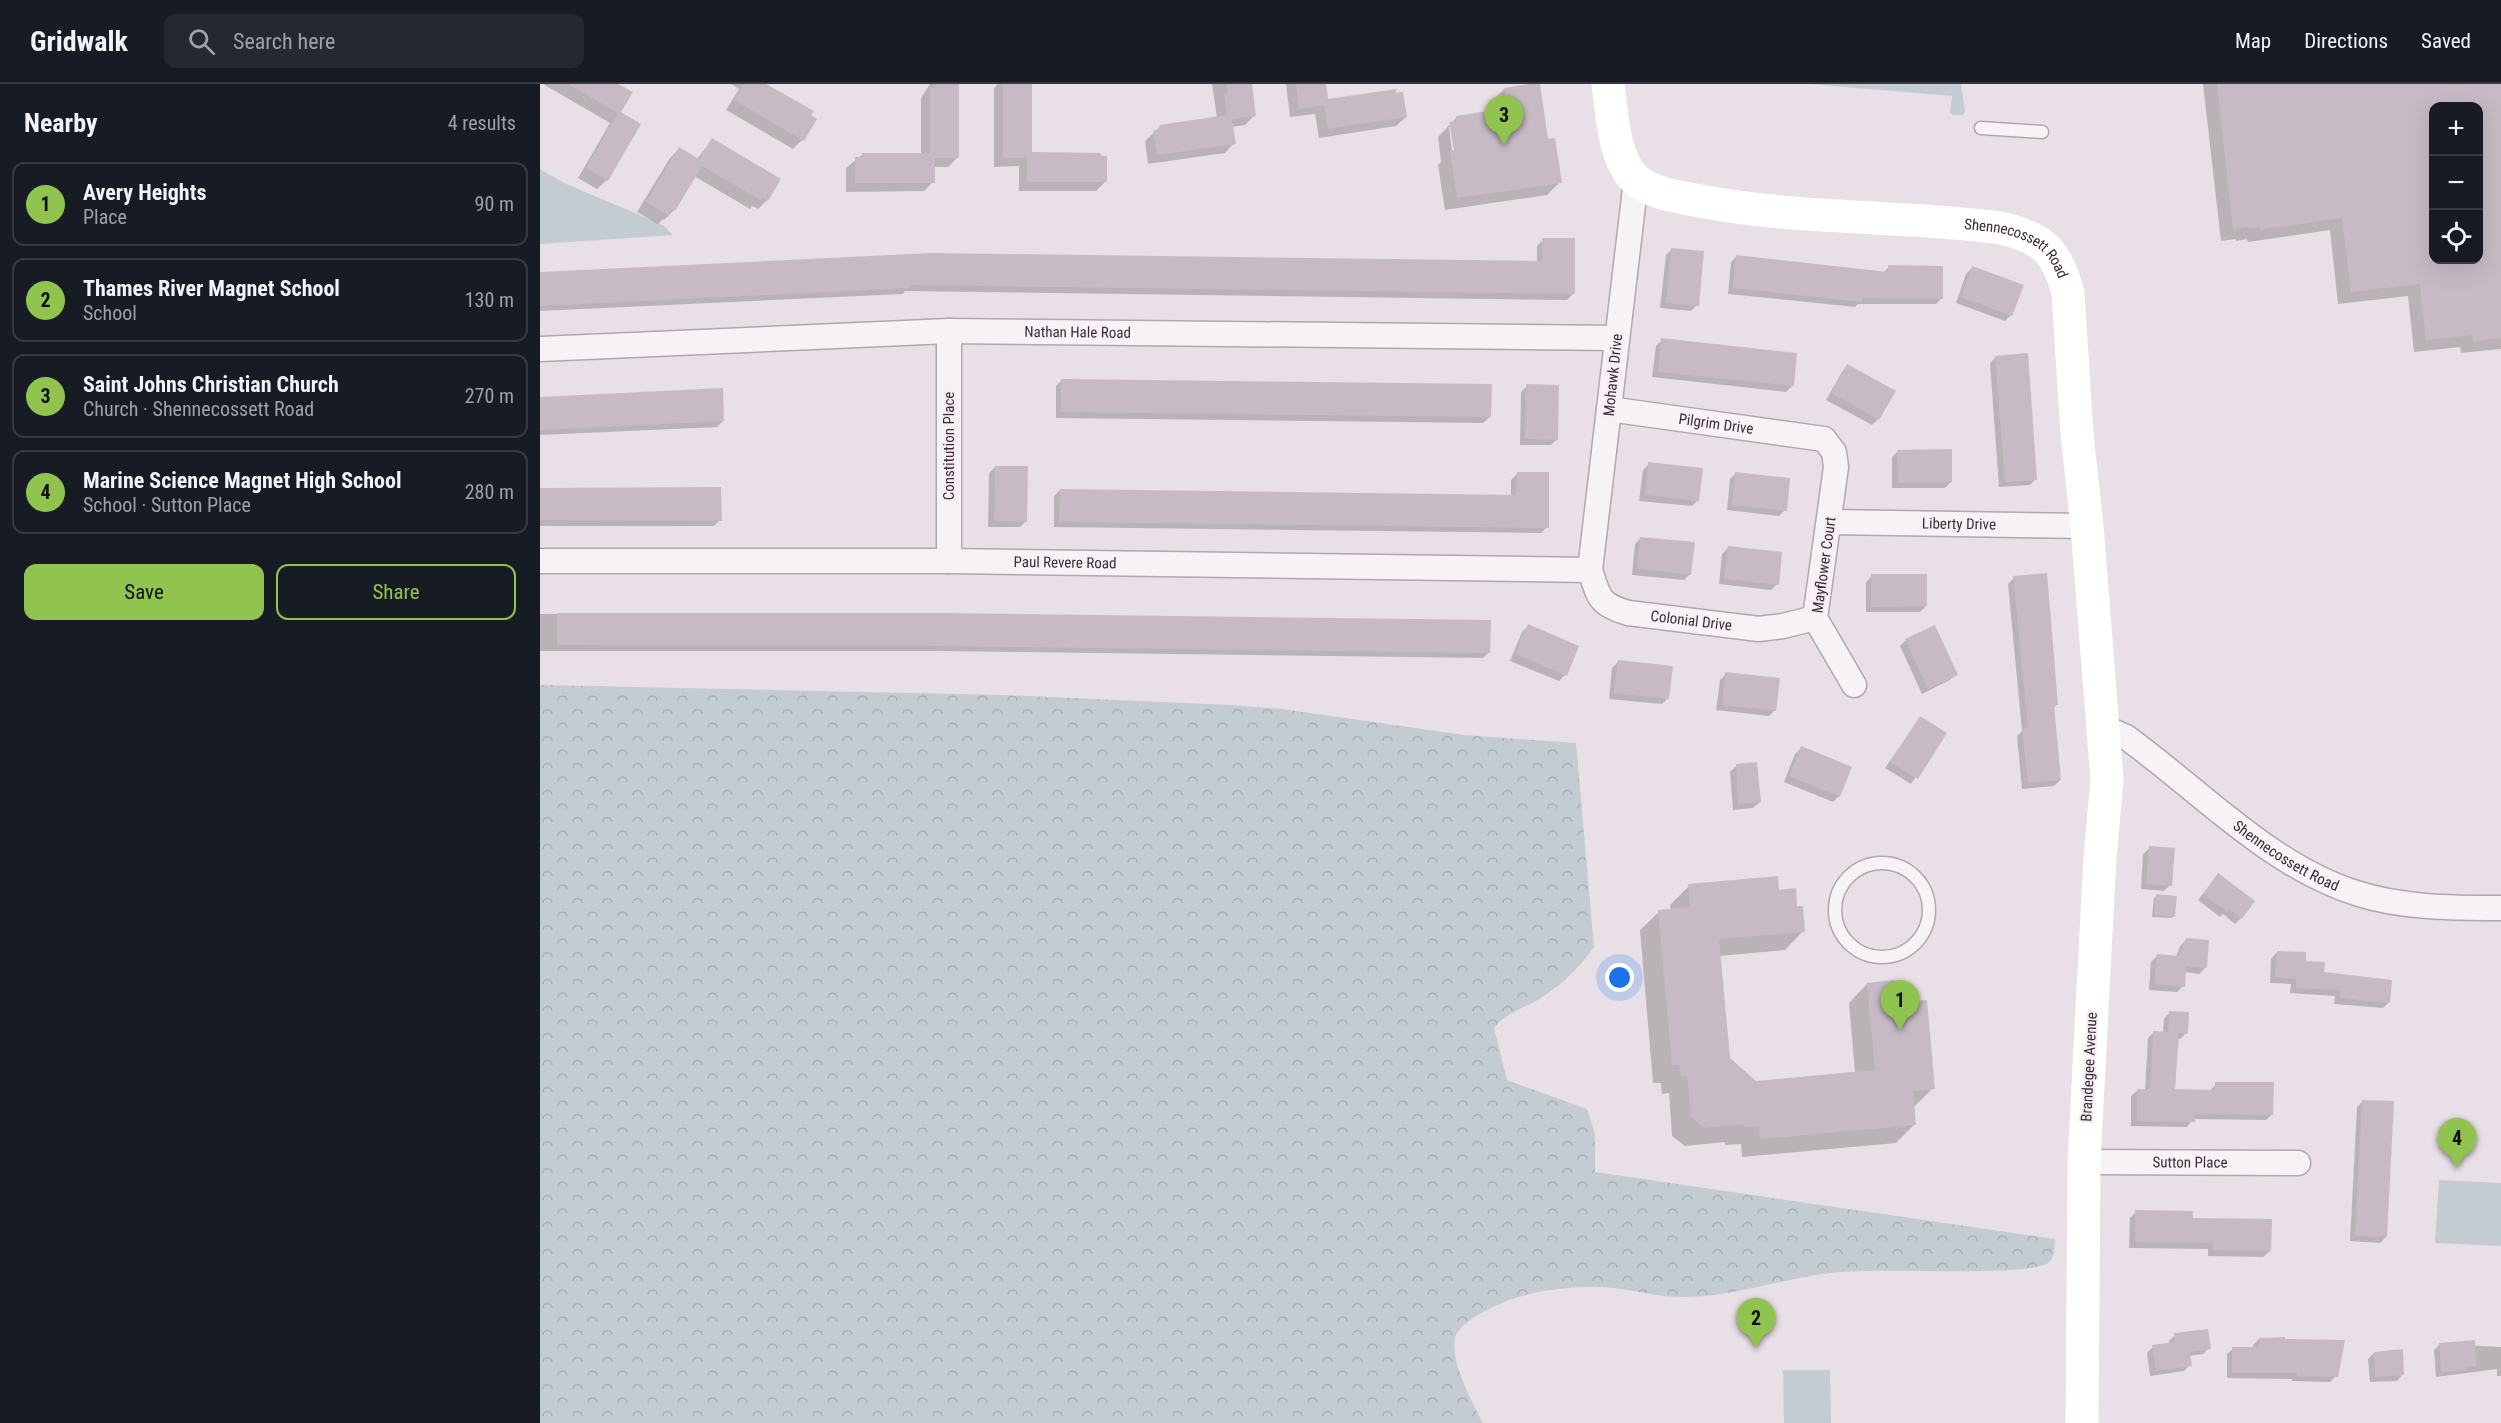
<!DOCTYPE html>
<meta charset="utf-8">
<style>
body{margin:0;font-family:"Roboto Condensed",sans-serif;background:#242831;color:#f1f3f6}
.controls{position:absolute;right:18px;top:18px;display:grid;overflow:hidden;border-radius:12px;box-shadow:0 6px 24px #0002}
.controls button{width:54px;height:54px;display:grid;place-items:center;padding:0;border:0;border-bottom:2px solid #363941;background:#171b24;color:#f1f3f6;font:30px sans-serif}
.you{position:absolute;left:1080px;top:894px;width:21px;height:21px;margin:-15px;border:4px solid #fff;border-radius:50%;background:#1a73e8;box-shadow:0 0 0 9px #1a73e833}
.badge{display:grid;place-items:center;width:39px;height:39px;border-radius:50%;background:#90c44e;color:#111;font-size:20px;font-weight:700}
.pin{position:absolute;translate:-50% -50px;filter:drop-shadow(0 2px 3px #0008)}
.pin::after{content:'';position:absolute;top:32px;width:21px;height:18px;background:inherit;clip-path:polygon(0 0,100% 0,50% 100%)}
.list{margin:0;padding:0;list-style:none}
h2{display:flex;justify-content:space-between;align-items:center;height:78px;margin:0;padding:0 24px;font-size:26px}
h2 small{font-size:20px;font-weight:400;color:#9ea1a6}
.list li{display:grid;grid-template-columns:39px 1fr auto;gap:18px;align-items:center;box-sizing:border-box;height:84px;margin:0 12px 12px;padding:0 12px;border:2px solid #363941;border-radius:12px}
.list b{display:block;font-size:22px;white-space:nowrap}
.list p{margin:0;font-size:20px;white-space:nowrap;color:#9ea1a6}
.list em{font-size:20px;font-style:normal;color:#9ea1a6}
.actions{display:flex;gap:12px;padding:18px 24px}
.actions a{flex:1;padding:14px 0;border:2px solid #90c44e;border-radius:12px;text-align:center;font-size:21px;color:#90c44e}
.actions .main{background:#90c44e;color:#111}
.icon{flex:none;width:33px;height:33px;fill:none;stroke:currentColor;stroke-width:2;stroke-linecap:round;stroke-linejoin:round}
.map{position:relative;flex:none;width:1961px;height:1339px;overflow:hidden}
header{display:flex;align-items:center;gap:36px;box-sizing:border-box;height:84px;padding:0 30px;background:#171b24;border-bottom:2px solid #363941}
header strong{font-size:28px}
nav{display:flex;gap:33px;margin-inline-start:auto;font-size:21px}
.search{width:420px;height:54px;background:#242831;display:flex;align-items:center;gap:15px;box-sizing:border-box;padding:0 21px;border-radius:12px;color:#9ea1a6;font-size:22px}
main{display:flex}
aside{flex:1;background:#171b24}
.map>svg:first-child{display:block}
.grass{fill:#c2ccd1}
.forest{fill:url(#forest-crowns)}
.shadow{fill:#0003;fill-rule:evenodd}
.building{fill:#c7bac4;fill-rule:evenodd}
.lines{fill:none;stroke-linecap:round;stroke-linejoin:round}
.lane-casing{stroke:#b2a6af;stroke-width:15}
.street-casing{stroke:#b2a6af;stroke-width:27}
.lane{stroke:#f6f2f5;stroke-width:12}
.street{stroke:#f6f2f5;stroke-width:24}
.secondary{stroke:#fff;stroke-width:33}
.labels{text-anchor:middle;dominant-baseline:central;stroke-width:4.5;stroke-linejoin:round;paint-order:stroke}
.street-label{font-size:15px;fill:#3e2a39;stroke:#f5eff4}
</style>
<header>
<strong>Gridwalk</strong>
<div class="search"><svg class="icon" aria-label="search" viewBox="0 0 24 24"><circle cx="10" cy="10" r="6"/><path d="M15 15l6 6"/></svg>Search here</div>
<nav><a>Map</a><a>Directions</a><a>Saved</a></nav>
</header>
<main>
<aside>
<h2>Nearby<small>4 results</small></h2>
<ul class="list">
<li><span class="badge">1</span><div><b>Avery Heights</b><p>Place</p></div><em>90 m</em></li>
<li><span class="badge">2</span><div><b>Thames River Magnet School</b><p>School</p></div><em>130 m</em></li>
<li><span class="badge">3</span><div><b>Saint Johns Christian Church</b><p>Church · Shennecossett Road</p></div><em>270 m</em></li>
<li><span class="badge">4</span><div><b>Marine Science Magnet High School</b><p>School · Sutton Place</p></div><em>280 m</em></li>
</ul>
<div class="actions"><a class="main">Save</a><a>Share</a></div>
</aside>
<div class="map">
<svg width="1961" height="1339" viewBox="0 0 1961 1339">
<defs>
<pattern id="forest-crowns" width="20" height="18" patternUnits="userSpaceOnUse" patternTransform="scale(1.5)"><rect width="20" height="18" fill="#c2ccd1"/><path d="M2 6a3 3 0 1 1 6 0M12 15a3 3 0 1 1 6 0" fill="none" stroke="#a8afb4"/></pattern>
</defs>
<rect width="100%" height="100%" fill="#e8e0e6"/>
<path class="grass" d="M1270,0h151l4,27 -2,4h-10l-3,-3 2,-16z
M0,85l24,14 99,42 10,10 -133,9z
M1899,1096l62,3v63l-66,-3z
M1243,1286h47l1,53h-47z"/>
<path class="forest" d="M0,601l463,10 227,10 52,4 182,26 112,8 18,204c-15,22 -35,40 -58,54 -15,8 -31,13 -42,27l13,52 80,29 8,25v38l460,67c-1,9 0,23 -11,26 -20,6 -43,5 -63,6 -47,1 -94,-2 -141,1 -51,4 -100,24 -152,25 -29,1 -56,-8 -85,-10 -25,-1 -56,2 -81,9 -17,4 -63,24 -67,42 -5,24 17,64 28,85h-943z"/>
<path class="shadow" d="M3,0h72l4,29 -12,67 -10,9 -19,-11 32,-55z
M191,0h32l39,56 -9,9 -67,-39 13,-21z
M390,0h27l1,73 -10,10h-15v15l-9,9 -78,1v-24l16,-13 59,-1v-56z
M458,0h29l4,70 75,27 -10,10h-77v-25l-25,1v-79z
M672,0h38l5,31 -10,10 -13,2 2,16 -9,10 -77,11 -3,-23 15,-14 57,-9z
M746,0h38l3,17 79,16 -10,9 -77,12 -4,-24 -25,3z
M1663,0h298v265l-40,4 -1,-6 -46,5 -6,-56 -70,8 -8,-74 -82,12 -1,-3 -11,2v-2l-15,2zM1894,22h44v154h-44z
M964,5l43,52 13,41 -13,13 -102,15 -7,-45 3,-3 -3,-25 19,-20 36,-5 -1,-10zM909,43h3l4,30 -3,1z
M172,56l55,60 -9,9 -6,-3 -2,3 -56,-33 -20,34 -10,10 -1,-1 -5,5 -21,-12 33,-54 9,-9 18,10z
M1003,156l30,54 -6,6 -662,-9 -2,3 -363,17v-37l997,-12v-16z
M1132,165l25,56 -6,6 -31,-3 6,-53z
M1197,172l146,17 6,-6 53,31 -6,6h-78l-3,3 -127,-13 3,-32z
M1432,184l39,47 -6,6 -49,-18 10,-29z
M1122,256l130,46 -6,6 -134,-15 4,-31z
M1456,273l40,122 -6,6 -31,2 -9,-124z
M1308,282l30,53 -6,6 -46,-25 16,-28z
M522,296l428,37 -7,6 -427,-5v-32z
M987,302l30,53 -6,6h-31l1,-53z
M0,315l183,22 -6,6 -177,8z
M1358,367l53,31 -6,6h-53v-31z
M1109,380l49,36 -6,6 -53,-5 4,-31z
M455,383l31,54 -6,6h-32l1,-54z
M1196,389l49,37 -6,6 -52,-6 3,-31z
M977,390l30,53 -6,6 -487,-6v-31l6,-6 451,6v-16z
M0,404l180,32 -6,6h-174z
M1101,454l49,36 -6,6 -52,-5 3,-31z
M1188,464l49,36 -6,6 -52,-6 3,-30z
M1332,492l54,30 -6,6h-54v-30z
M1474,494l43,126 -4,5 7,71 -6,6 -32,3 -5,-53 5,-5 -14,-147z
M0,530h404l545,38 -6,6 -546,-7h-397z
M988,542l37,49 -6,6 -49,-20 12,-29z
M1366,556l50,34 -6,6 -28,14 -22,-48z
M1078,578l50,36 -6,6 -53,-5 3,-31z
M1186,590l49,36 -6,6 -53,-6 4,-30z
M1380,634l25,16 -34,50 -26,-16z
M1261,664l38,48 -6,6 -49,-20 11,-28z
M1196,682l24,36 -7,6 -20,2 -3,-38z
M1610,764l20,37 -6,6 -23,-2 2,-35z
M1678,791l23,43 -6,6 -12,-10 -3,3 -22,-17z
M1149,802l89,5 18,17 7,23 -18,19 -66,6 9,103 28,23 99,-9 -6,-70 18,-19 26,4 18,15 22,85 -19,19 1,17 -19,19 -154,14 -1,-13 -16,1v-3l-40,4 -13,-10 -3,-43 -7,1 -1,-11h-8l-13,-153 19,-18 12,-2 -1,-5z
M1617,811l17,21 -3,2 -19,-1 2,-19z
M1646,856l19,28 -6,6 -15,-2 -1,14 -6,6 -28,-2 2,-28 6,-6 19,1 4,-11z
M1737,868l27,10 19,11 66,29 -6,6 -49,-4 1,-8 -45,-3 1,-9 -21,-1 1,-24z
M1630,928l16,21 -6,6h-3l-3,52h36l6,-7 56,30 -6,6 -73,-1 -6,8 -56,-1v-30l7,-6h7l3,-52 6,-6 9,1 1,-14z
M1823,1017l23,136 -6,6 -30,-2 7,-134z
M1596,1128l56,7 78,32 -7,6 -55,-1v-7l-79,-1 1,-30z
M1635,1251l34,13 -6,6 -14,2 1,9 -6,6 -34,5 -3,-23 6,-6 16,-3v-3z
M1719,1255l77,37 -6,6 -38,-1v-2l-65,-1v-24l6,-5h20v-4z
M1900,1260l61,3v29h-4v-7l-61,8 -2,-27z
M1834,1269l29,21 -6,7 -27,1 -2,-23z"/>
<path class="building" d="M28,0h50l15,8 -12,20 20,12 -33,57 -22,-13 32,-55z
M204,0h22l48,27 -3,4 6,4 -13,22 -70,-41z
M394,0h25v74h-24v25h-80v-26h7v-4h68v-66l4,1z
M463,0h29v68l69,1v3h6v26h-80v-24h-24z
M687,0h25l4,32 -24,3 4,25 -79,11 -4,-25 7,-1 -1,-4 68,-10 -3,-21h4z
M756,0h30l2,15 68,-10v4l7,-1 4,25 -79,12 -4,-24 -25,4z
M989,0h11l8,55 7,-1 7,45 -105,15 -7,-47 4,-1 -5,-28 8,-1 -1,-5 51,-8 -3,-20z
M1677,0h284v254l-28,3 -1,-6 -46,5 -6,-56 -69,8 -9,-74 -82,12v-3l-11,2 -1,-2 -15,2zM1893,22h45v154h-45z
M172,54l69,41 -13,22 -6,-4 -1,3 -59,-34 -27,45 -3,-2 -4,6 -22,-13 33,-55 20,12z
M1002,154h33v56l-665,-9v3l-370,18v-34l392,-19 610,8z
M1131,164l33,3 -5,55 -33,-3z
M1196,171l152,17v-7l55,1v33l-80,-1 -1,4 -129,-14z
M1432,182l52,19 -12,31 -51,-19z
M1121,254l136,15 -3,33 -136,-14z
M1488,269l9,127 -32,2 -10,-126z
M1307,280l49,27 -17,29 -48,-27z
M521,295l431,5 -1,33 -430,-5z
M986,300l33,1 -1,55 -33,-1z
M183,304l1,33 -184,9v-33z
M1412,365v33l-54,1 -1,-33z
M1108,378l55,6 -4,33 -54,-6z
M455,382h33l-1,56 -33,-1z
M977,388h32v56l-490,-6 1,-33 456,6z
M1195,388l55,6 -3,33 -55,-6z
M181,403l1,34 -182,-1v-32z
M1100,453l55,5 -4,33 -54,-6z
M1188,462l54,6 -3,33 -55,-6z
M1507,489l11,132h-4l7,75 -33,3 -6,-54 6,-1 -15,-152z
M1331,490h56v32l-56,1z
M17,529h387l547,7 -1,33 -546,-7 -387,-1z
M988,540l51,22 -12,30 -52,-22z
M1395,541l23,50 -30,14 -23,-50z
M1078,576l55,6 -4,33 -55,-6z
M1185,588l55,6 -4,33 -54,-6z
M1380,632l27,17 -29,46 -28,-17z
M1261,662l51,21 -12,30 -51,-21z
M1217,678l4,40 -23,2 -2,-40z
M1609,762l26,2 -3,38 -26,-2z
M1678,789l37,28 -13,18 -13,-10 -2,3 -24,-18z
M1238,792l1,14 17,-2 1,18h6l2,26 -86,7 11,119 26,23 119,-11 -8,-87 27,-3v6l17,-1 2,16 14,-1 8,89 -22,2 3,34 -156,14 -1,-13 -15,1 -1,-3 -39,4 -13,-11 -4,-42 -6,1 -2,-11h-7l-14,-155 32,-3 -2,-23z
M1616,810l21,2 -2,21 -21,-2z
M1646,854l23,2 -2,28 -21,-2 -1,21 -31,-3 3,-30 22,2z
M1737,867l29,1v9l19,1 -1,10 68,8 -2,23 -50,-5v-8l-44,-2v-9l-21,-2z
M1629,927l20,1 -1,22 -9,-1 -4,56 40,1v-8h59l-1,33 -78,-1v8l-58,-1v-32h13l3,-58 15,1z
M1822,1016l32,1 -7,136 -32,-1z
M1595,1126l58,1v7l79,1 -1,32 -58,-1v-7l-78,-1z
M1668,1245l3,20 -21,3 2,14 -36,5 -4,-26 23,-3 -1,-9z
M1745,1253v2l60,1 -7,37 -41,-1v-3h-65v-26h27v-9z
M1935,1256l2,26 -10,1v3l-26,2 -2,-29z
M1863,1265l1,26 -29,2 -1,-25z"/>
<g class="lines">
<g class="lane-casing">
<path id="lane" d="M1441,44l61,4
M1295 826a47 47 0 1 1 94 0a47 47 0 1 1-94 0Z"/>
</g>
<g class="street-casing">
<g id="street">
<path id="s1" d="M1096,96l-46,390c9,27 8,34 38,43l131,16 24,-3 32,-8"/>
<path d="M409,247v230"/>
<path id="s2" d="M0,265l409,-18 668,7"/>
<path id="s3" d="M1069,325l215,30 10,13 2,15 -21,151 39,67"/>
<path id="s4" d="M1290,438l257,4"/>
<path id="s5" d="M0,477h409l641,9"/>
<path id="s6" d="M1563,643l23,10c72,52 144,129 230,156 46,15 97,15 145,15"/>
<path id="s7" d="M1544,1078l214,1"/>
</g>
</g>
<use href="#lane" class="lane"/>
<use href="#street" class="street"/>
<path class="secondary" id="s8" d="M1068,0c4,28 5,74 27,95 16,15 45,18 65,22 100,19 201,14 301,27 43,10 56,24 67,65l9,141 10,92 20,254 -7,77 -16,305 -2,261"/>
</g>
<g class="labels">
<g class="street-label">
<text stroke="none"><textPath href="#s8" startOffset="496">Shennecossett Road</textPath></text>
<text stroke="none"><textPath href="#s2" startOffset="538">Nathan Hale Road</textPath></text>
<text transform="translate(1073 291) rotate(-84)">Mohawk Drive</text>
<text stroke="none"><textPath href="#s3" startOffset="108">Pilgrim Drive</textPath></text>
<text transform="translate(409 362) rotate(-90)">Constitution Place</text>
<text stroke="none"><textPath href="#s4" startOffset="129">Liberty Drive</textPath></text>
<text stroke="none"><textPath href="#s5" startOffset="525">Paul Revere Road</textPath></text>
<text transform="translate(1284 481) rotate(-82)">Mayflower Court</text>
<text stroke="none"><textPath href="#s1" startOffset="518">Colonial Drive</textPath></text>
<text stroke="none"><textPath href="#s6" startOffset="225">Shennecossett Road</textPath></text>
<text transform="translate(1549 983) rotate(-87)">Brandegee Avenue</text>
<text stroke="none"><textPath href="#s7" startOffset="106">Sutton Place</textPath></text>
</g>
</g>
</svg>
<div class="controls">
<button>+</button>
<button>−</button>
<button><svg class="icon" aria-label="locate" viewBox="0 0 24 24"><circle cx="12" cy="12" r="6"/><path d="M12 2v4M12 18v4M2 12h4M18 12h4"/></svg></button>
</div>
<div class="you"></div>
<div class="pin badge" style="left:1360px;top:946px">1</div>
<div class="pin badge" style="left:1216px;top:1264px">2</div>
<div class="pin badge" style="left:964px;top:61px">3</div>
<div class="pin badge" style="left:1917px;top:1084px">4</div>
</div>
</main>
